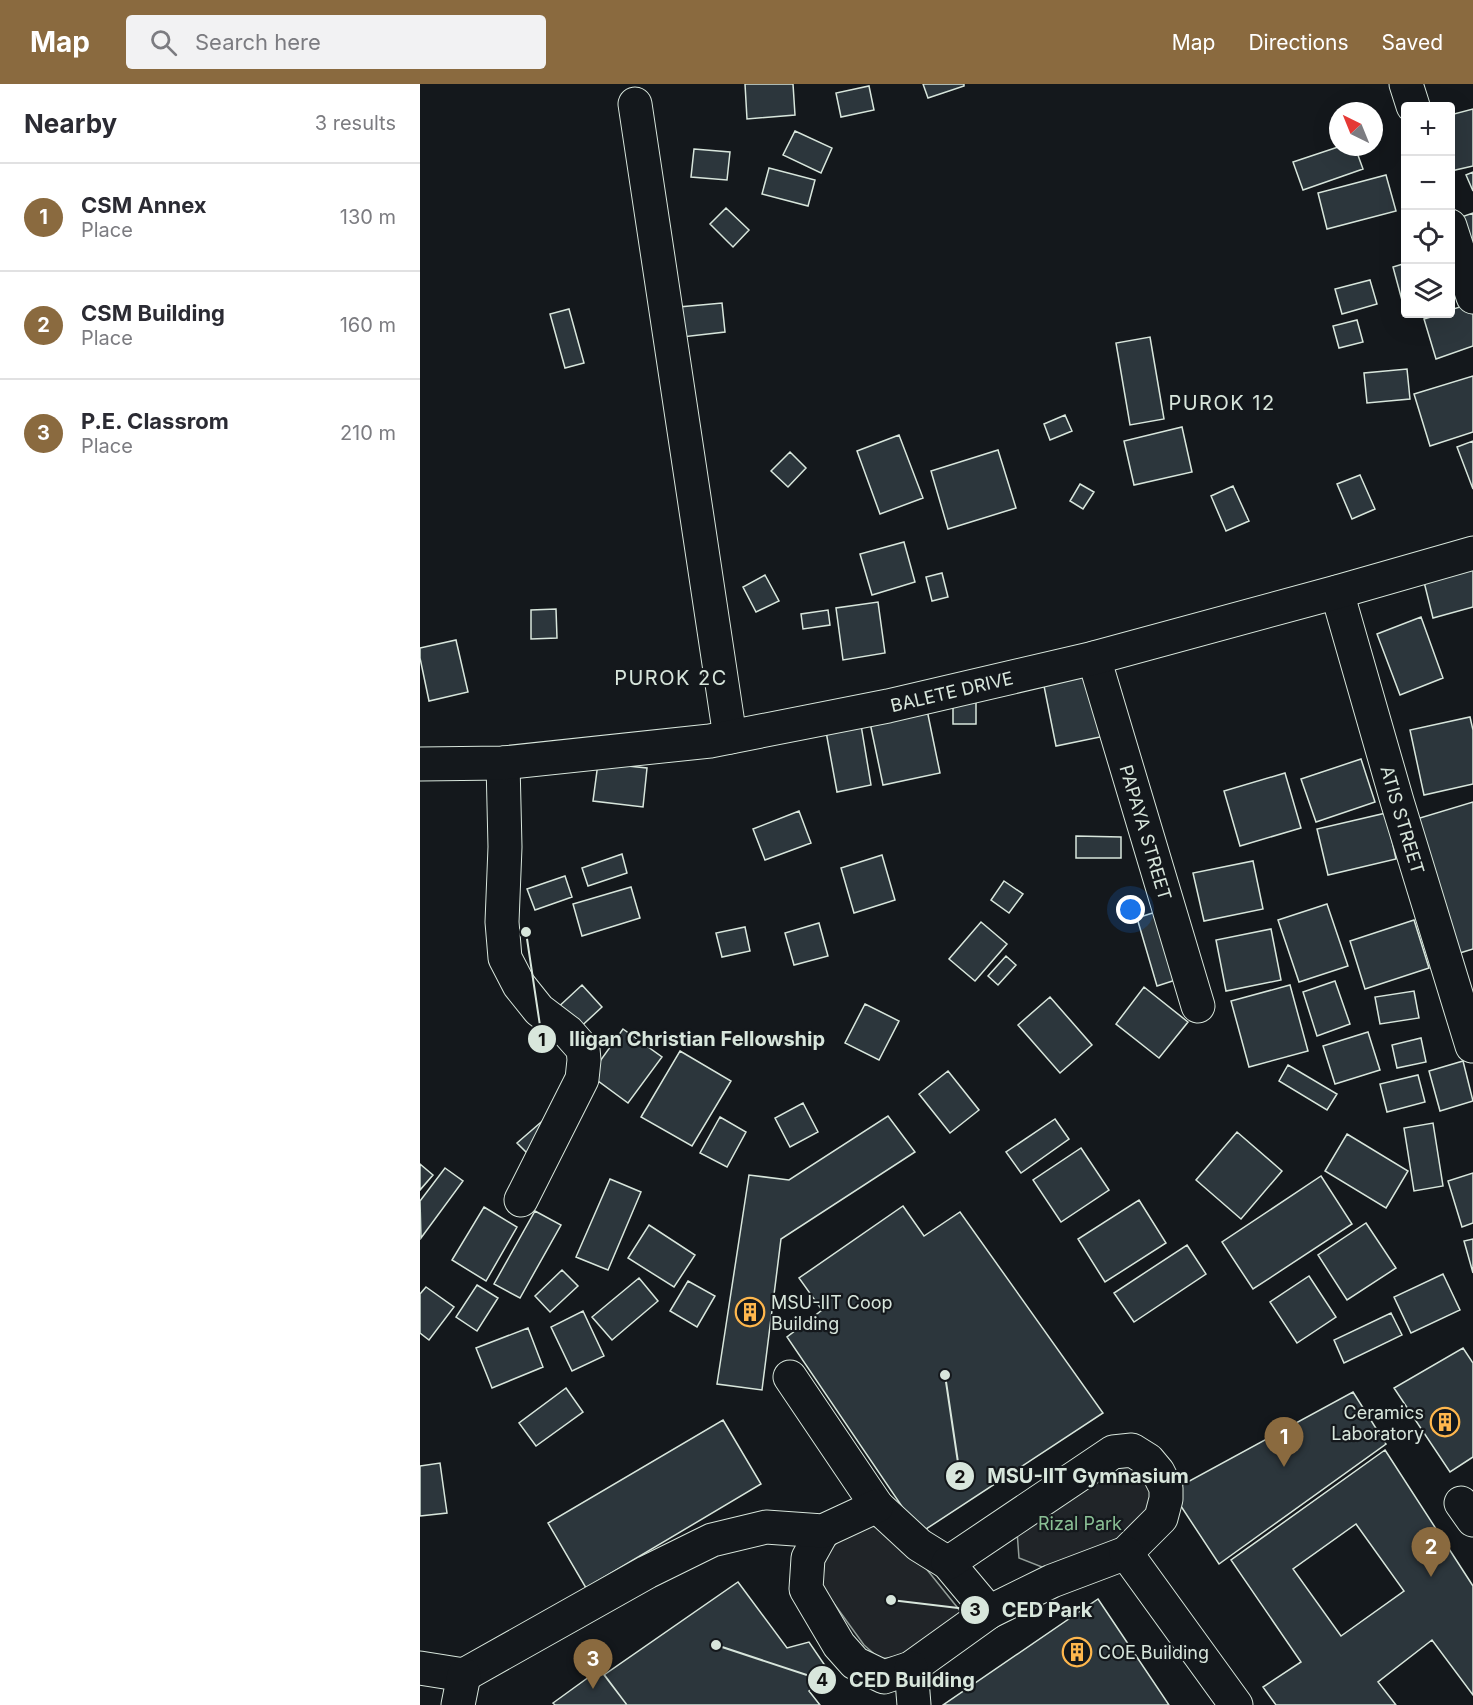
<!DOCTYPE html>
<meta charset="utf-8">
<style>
body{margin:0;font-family:Inter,sans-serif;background:#f2f2f3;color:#2b2b33}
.controls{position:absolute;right:18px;top:18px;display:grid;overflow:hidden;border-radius:6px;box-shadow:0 6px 24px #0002}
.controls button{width:54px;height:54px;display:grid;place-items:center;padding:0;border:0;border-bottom:2px solid #e1e1e2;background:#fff;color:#2b2b33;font:30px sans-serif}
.compass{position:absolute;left:909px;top:18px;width:54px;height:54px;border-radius:50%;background:#fff;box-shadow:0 6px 24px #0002;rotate:317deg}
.you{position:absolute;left:711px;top:826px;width:21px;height:21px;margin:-15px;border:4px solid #fff;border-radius:50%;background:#1a73e8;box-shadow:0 0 0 9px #1a73e833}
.badge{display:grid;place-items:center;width:39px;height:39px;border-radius:50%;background:#8a6a3f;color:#fff;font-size:20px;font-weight:700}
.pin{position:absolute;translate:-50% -50px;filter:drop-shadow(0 2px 3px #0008)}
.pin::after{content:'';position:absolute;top:32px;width:21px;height:18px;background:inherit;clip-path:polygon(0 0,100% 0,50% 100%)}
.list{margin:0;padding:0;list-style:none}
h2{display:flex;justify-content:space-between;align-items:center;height:78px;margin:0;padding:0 24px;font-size:26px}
h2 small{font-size:20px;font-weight:400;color:#7c7c81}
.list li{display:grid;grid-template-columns:39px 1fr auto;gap:18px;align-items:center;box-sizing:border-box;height:108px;padding:0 24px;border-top:2px solid #e1e1e2}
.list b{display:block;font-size:22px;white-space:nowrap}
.list p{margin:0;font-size:20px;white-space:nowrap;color:#7c7c81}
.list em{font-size:20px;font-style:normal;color:#7c7c81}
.icon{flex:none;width:33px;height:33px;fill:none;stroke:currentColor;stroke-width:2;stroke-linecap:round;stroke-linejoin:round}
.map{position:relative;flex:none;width:1053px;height:1621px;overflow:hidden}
header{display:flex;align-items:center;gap:36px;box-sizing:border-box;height:84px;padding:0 30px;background:#8a6a3f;color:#fff}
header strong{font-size:28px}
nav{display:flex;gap:33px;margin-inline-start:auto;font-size:21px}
.search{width:420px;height:54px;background:#f2f2f3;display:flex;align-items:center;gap:15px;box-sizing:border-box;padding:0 21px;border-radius:6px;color:#7c7c81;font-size:22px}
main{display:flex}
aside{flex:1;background:#fff}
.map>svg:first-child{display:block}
.green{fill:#202428;stroke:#939e99;stroke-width:1.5}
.building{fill:#2c363c;stroke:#d8e6dc;stroke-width:1.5;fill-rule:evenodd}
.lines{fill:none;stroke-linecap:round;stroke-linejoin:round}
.minor-casing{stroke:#d8e6dc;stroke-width:35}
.minor{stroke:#14181c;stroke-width:33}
.labels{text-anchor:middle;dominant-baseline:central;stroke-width:4.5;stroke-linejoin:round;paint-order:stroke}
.street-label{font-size:18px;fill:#d8e6dc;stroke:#14181c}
.poi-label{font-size:18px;fill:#d8e6dc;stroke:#14181c;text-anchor:start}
.park-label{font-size:18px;fill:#8ac095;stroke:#14181c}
.neighbourhood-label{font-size:20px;letter-spacing:1.5px;fill:#d8e6dc;stroke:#14181c}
.leader{fill:none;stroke:#d8e6dc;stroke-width:2}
.callout-dot{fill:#d8e6dc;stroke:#14181c;stroke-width:2}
.mark-label{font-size:18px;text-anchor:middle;font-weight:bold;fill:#111}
.callout-label{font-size:20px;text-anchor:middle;font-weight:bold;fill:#d8e6dc;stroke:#14181c;stroke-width:4.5;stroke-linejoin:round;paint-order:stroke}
</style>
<header>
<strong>Map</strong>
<div class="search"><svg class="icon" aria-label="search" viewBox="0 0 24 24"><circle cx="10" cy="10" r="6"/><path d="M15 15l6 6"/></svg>Search here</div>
<nav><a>Map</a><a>Directions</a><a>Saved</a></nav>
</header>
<main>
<aside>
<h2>Nearby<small>3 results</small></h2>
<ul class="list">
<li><span class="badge">1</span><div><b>CSM Annex</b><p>Place</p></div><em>130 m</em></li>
<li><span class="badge">2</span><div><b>CSM Building</b><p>Place</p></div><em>160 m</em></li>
<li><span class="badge">3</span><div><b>P.E. Classrom</b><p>Place</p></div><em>210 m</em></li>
</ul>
</aside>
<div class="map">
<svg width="1053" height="1621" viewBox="0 0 1053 1621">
<rect width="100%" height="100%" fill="#14181c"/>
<path class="green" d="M681,1382h34l19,23 -12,33 -45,35 -50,12 -28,-11 -2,-27z
M437,1440l34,5 29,32 41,51 -47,42 -34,5 -16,-14 -42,-58 3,-33z"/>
<path class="building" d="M325,0h48l2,31 -48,4z
M503,0h41v2l-36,12z
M449,2l5,24 -33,7 -5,-24z
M1053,25v57l-22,5 -1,-56z
M375,47l37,17 -11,25 -38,-18z
M918,63h17l8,22 -60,21 -10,-28z
M274,65l36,3 -3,28 -36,-3z
M349,84l46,12 -7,26 -46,-12z
M1053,88v19l-7,-16z
M966,91l10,36 -69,18 -9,-36z
M306,124l23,22 -16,17 -23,-23z
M1053,129v61l-20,-54z
M986,179v40l-3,1 -10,-37z
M950,196l7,24 -35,10 -7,-25z
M302,219l3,29 -43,5 -3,-30z
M1053,219v43l-37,13 -12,-40 17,-5h9v-4z
M149,225l15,54 -19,5 -15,-54z
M937,236l6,22 -24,6 -6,-22z
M730,253l14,82 -34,6 -14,-82z
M987,285l3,30 -43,4 -3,-30z
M1053,292v56l-43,14 -16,-52z
M645,331l7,16 -22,9 -6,-16z
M762,343l10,45 -58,13 -10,-44z
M479,351l24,63 -43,16 -23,-63z
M1053,357v48l-16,-42z
M578,366l18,58 -68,21 -17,-58z
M370,368l16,16 -18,19 -17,-16z
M940,391l15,34 -23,10 -15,-35z
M660,400l14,8 -11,17 -13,-8z
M813,402l16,35 -23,10 -15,-35z
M484,458l11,40 -43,13 -12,-41z
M1053,483v40l-40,11 -11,-44z
M522,489l6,24 -16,4 -6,-24z
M345,491l14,26 -23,11 -13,-25z
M458,518l7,51 -42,7 -7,-52z
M136,525l1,29 -26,1v-29z
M408,526l2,15 -27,4 -2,-15z
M1001,533l22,61 -43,17 -23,-61z
M36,556l12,52 -39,9 -9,-43v-10z
M671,587l14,65 -49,10 -13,-65z
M533,610h23v30h-23z
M506,621l14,68 -57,12 -14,-67z
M1050,633l3,13v54l-49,11 -14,-65z
M440,635l11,66 -34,7 -12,-66z
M941,675l14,43 -59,20 -15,-43z
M178,679l49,5 -4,39 -50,-6z
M865,689l16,55 -61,18 -16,-55z
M1053,718v147l-23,7 -40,-135z
M379,727l12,32 -46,17 -12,-31z
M966,729l10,46 -68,16 -11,-46z
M656,752l45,1v21h-45z
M202,770l5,19 -39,13 -6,-18z
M462,771l13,45 -41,13 -13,-45z
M833,777l10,48 -59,12 -11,-48z
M145,792l7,21 -37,13 -8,-21z
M584,797l19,13 -14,19 -18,-13z
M211,803l9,31 -58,18 -9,-32z
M907,820l21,62 -49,16 -21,-62z
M745,825l20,68 -28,9 -20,-68z
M994,836l15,48 -64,21 -15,-48z
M561,838l26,22 -32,37 -26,-22z
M399,839l9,33 -34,9 -9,-32z
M325,843l5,24 -28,6 -6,-24z
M851,845l10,51 -55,11 -10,-51z
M586,872l10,9 -18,20 -10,-9z
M915,897l15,43 -33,12 -14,-44z
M162,901l20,22 -28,26 -20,-22z
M870,901l18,66 -59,16 -18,-66z
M724,903l44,35 -29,36 -43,-34z
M994,907l5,27 -39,6 -5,-27z
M630,913l42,48 -32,28 -42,-48z
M445,920l34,17 -20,39 -34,-17z
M203,945l39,28 -34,46 -38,-28z
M948,948l12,38 -45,14 -12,-38z
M1001,954l5,24 -29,6 -5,-23z
M260,967l51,30 -39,65 -51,-29z
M1043,977l10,40 -33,10 -11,-40z
M868,981l49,29 -10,16 -48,-29z
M528,987l31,39 -29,23 -31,-39z
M998,991l7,27 -38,10 -7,-28z
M383,1019l15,29 -28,15 -15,-29z
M468,1032l27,36 -134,87 -19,151 -45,-6 32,-209 40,5z
M127,1033l-20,36 -10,-10z
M300,1033l26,15 -19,35 -27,-14z
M635,1035l14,20 -48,34 -15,-21z
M1013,1039l10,63 -29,5 -10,-63z
M817,1048l45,39 -41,48 -45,-39z
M927,1050l61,37 -22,37 -61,-37z
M661,1064l28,42 -48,32 -28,-42z
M0,1080l13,11 -13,15z
M25,1084l18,13 -42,57 -1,-37z
M1053,1089v50l-11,4 -14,-46z
M901,1092l31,48 -99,65 -31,-47z
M190,1095l31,13 -33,78 -32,-13z
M719,1116l27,43 -61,39 -27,-43z
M483,1122l21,30 36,-24 143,201 -183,120 -133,-196 35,-27 -23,-32z
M64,1123l33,20 -31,54 -34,-21z
M115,1127l26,14 -41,73 -26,-14z
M946,1139l30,45 -49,32 -29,-45z
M229,1141l46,30 -21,32 -46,-29z
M1053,1155v34l-9,-32z
M767,1161l19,29 -72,48 -20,-29z
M142,1186l16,16 -28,26 -15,-16z
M1023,1190l17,36 -49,23 -17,-36z
M889,1192l27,41 -39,26 -27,-41z
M219,1194l19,23 -46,39 -20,-23z
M268,1197l27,15 -18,31 -27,-16z
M57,1201l21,13 -21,33 -21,-14z
M6,1203l28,20 -25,33 -9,-7v-39z
M163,1227l21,45 -32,15 -21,-44z
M971,1229l11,22 -58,28 -10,-23z
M108,1244l15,39 -51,21 -16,-40z
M1043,1264l10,15v94l-23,15 -56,-84z
M146,1304l17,24 -47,34 -17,-23z
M933,1308l33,52 -167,120 -48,-73z
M303,1336l38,64 -175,104 -38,-65z
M965,1366l88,136v109l-41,-55 -54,42 18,23h-120l-13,-18 38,-25 -70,-102zM936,1440l48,67 -63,45 -48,-67z
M20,1379l7,50 -27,3v-50z
M318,1498l49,66 22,-6 19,28 -19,21 11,14h-193l-23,-30z
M678,1515l71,106h-226z
M180,1585l27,36h-72l-2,-2z"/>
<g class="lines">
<g class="minor-casing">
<g id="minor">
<path d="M986,0l7,22"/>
<path d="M215,20l95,633"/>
<path d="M1030,142l23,71"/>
<path id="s1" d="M917,508l60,209 75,245"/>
<path id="s2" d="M674,574l104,348"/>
<path d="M83,679l2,84 -3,75 3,36 14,27 20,25 29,22 15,17 1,11 -2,19 -61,121"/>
<path id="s3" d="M0,680l83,-1 207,-22 178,-35 206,-48 243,-66 136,-39"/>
<path d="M370,1293l87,129 42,39 29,18 41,49"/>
<path d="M1041,1419l12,17"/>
<path d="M403,1447l-15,27 -2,31 33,56 16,18 29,14 27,-9 78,-56 63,-31 74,-28 35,-35 5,-19v-11l-8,-16 -10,-12 -16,-10 -19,2 -165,111"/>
<path d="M706,1469l110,152"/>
<path d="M0,1584l44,7 183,-103 65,-32 54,-13 57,4 54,-25"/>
<path d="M491,1584l3,37"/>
<path d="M38,1621l6,-30"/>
</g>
</g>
<use href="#minor" class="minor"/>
</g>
<defs>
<g id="building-ring" transform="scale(1.5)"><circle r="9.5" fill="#14181c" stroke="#ffb74d" stroke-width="1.5"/><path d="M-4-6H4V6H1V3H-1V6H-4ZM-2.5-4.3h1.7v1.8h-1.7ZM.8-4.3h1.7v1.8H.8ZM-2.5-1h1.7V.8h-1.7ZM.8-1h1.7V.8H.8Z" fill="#ffb74d"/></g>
</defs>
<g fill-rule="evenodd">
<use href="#building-ring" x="330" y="1228"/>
<use href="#building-ring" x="1025" y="1338"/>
<use href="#building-ring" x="657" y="1568"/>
</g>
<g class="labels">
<g class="street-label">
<text stroke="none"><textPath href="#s3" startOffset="538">BALETE DRIVE</textPath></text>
<text stroke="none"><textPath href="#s1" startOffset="237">ATIS STREET</textPath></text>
<text stroke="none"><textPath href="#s2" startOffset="182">PAPAYA STREET</textPath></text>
</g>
<g class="poi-label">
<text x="351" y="1218">MSU-IIT Coop<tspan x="351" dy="21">Building</tspan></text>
<text x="1004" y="1328" text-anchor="end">Ceramics<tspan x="1004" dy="21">Laboratory</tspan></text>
<text x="678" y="1568">COE Building</text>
</g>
<g class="park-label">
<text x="660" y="1439">Rizal Park</text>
</g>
<g class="neighbourhood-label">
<text x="802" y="319">PUROK 12</text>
<text x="251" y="594">PUROK 2C</text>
</g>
</g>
<path class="leader" d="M106 848L122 955M525 1291L540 1392M471 1516L555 1526M296 1561L402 1596"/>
<g class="callout-dot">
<circle cx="106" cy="848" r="6"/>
<circle cx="525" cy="1291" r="6"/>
<circle cx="471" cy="1516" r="6"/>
<circle cx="296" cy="1561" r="6"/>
<circle cx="122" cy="955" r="15"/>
<circle cx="540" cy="1392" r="15"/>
<circle cx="555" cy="1526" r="15"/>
<circle cx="402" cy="1596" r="15"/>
</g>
<g class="mark-label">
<text x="122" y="962">1</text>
<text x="540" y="1399">2</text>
<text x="555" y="1532">3</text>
<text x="402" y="1602">4</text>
</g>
<g class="callout-label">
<text x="277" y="962">Iligan Christian Fellowship</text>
<text x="668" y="1399">MSU-IIT Gymnasium</text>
<text x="627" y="1533">CED Park</text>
<text x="492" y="1603">CED Building</text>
</g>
</svg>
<div class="controls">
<button>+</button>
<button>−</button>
<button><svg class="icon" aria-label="locate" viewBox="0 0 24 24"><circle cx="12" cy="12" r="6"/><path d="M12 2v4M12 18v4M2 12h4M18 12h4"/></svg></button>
<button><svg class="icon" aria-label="layers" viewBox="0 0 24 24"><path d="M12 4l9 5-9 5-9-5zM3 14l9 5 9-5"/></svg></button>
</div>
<svg class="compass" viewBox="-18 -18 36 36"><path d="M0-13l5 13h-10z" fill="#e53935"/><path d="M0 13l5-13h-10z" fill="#7c7c81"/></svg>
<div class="you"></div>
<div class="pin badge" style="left:864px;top:1383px">1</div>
<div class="pin badge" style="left:1011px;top:1493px">2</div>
<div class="pin badge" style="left:173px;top:1605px">3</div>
</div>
</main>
